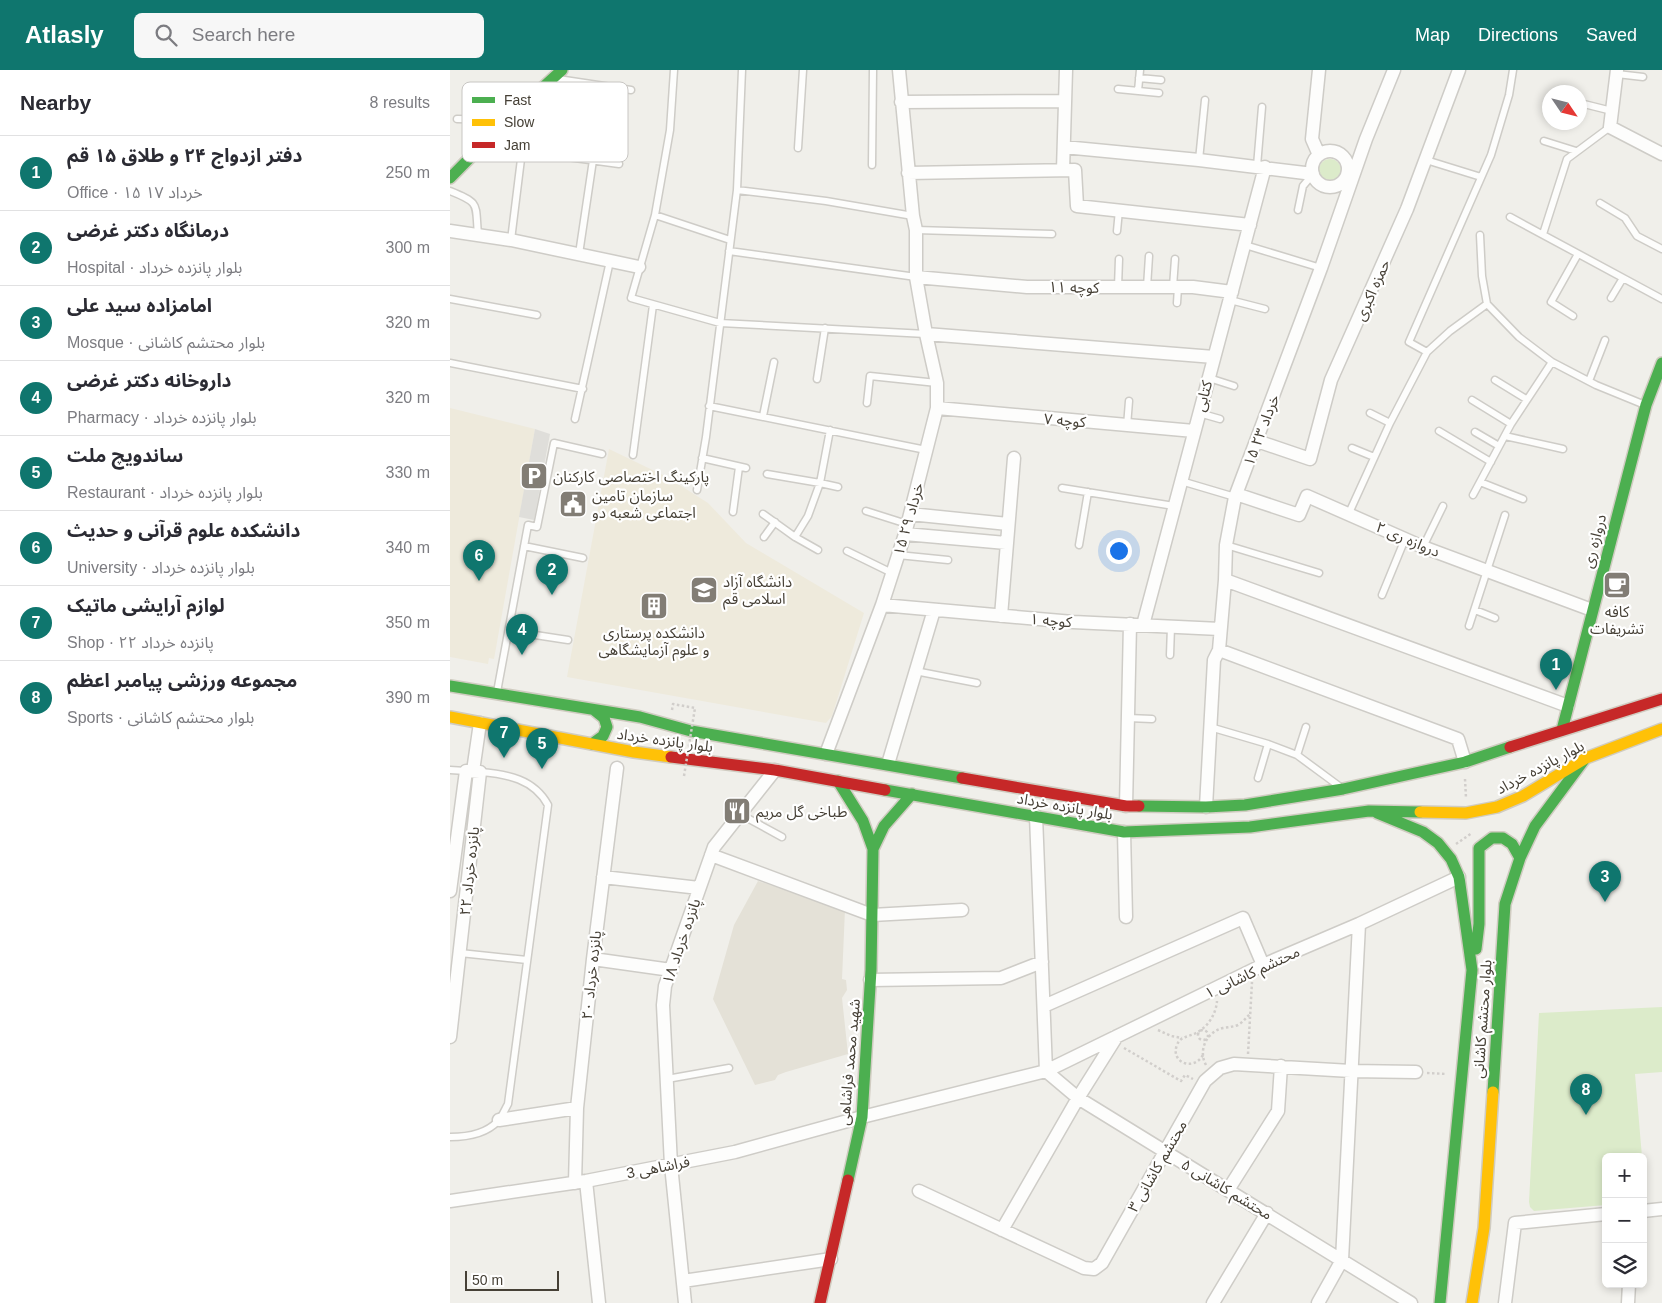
<!DOCTYPE html>
<meta charset="utf-8">
<style>
body{margin:0;font-family:Arial,"Noto Sans Arabic",sans-serif;background:#f7f7f7;color:#2b2b33}
.controls{position:absolute;right:15px;bottom:15px;display:grid;overflow:hidden;border-radius:8px;box-shadow:0 2px 8px #0003}
.controls button{width:45px;height:45px;display:grid;place-items:center;padding:0;border:0;border-bottom:1px solid #e1e1e2;background:#fff;color:#2b2b33;font:25px sans-serif}
.compass{position:absolute;left:1092px;top:15px;width:45px;height:45px;border-radius:50%;background:#fff;box-shadow:0 2px 8px #0003;rotate:125deg}
.scale{position:absolute;left:15px;bottom:12px;width:94px;box-sizing:border-box;padding-left:5px;border:2px solid #464036;border-top:0;font-size:14px;line-height:18px;white-space:nowrap;color:#464036;-webkit-text-stroke:4px #fff;paint-order:stroke}
.you{position:absolute;left:668px;top:480px;width:18px;height:18px;margin:-12px;border:4px solid #fff;border-radius:50%;background:#1a73e8;box-shadow:0 0 0 8px #1a73e833}
.badge{display:grid;place-items:center;width:32px;height:32px;border-radius:50%;background:#0f766e;color:#fff;font-size:16px;font-weight:700}
.pin{position:absolute;translate:-50% -41px;filter:drop-shadow(0 1px 2px #0008)}
.pin::after{content:'';position:absolute;top:26px;width:18px;height:15px;background:inherit;clip-path:polygon(0 0,100% 0,50% 100%)}
.list{margin:0;padding:0;list-style:none}
h2{display:flex;justify-content:space-between;align-items:center;height:65px;margin:0;padding:0 20px;font-size:21px}
h2 small{font-size:16px;font-weight:400;color:#7c7c81}
.list li{display:grid;grid-template-columns:32px 1fr auto;gap:15px;align-items:center;box-sizing:border-box;height:75px;padding:0 20px;border-top:1px solid #e1e1e2}
.list b{display:block;font-size:19px;white-space:nowrap}
.list p{margin:0;font-size:16px;white-space:nowrap;color:#7c7c81}
.list em{font-size:16px;font-style:normal;color:#7c7c81}
.icon{flex:none;width:28px;height:28px;fill:none;stroke:currentColor;stroke-width:2;stroke-linecap:round;stroke-linejoin:round}
.map{position:relative;flex:none;width:1212px;height:1233px;overflow:hidden}
header{display:flex;align-items:center;gap:30px;box-sizing:border-box;height:70px;padding:0 25px;background:#0f766e;color:#fff}
header strong{font-size:24px}
nav{display:flex;gap:28px;margin-inline-start:auto;font-size:18px}
.search{width:350px;height:45px;background:#f7f7f7;display:flex;align-items:center;gap:12px;box-sizing:border-box;padding:0 18px;border-radius:8px;color:#7c7c81;font-size:19px}
main{display:flex}
aside{flex:1;background:#fff}
.map>svg:first-child{display:block}
.residential{fill:#e4e1d7}
.education{fill:#eeeadc}
.green{fill:#dcebca}
.parking{fill:#dfdeda}
.lines{fill:none;stroke-linecap:round;stroke-linejoin:round}
.lane-casing{stroke:#ceccc7;stroke-width:9}
.street-casing{stroke:#ceccc7;stroke-width:15}
.fast-casing{stroke:#d0ccc1;stroke-width:14}
.slow-casing{stroke:#d0ccc1;stroke-width:14}
.jam-casing{stroke:#d0ccc1;stroke-width:14}
.path{stroke:#d1cecb;stroke-width:2.5;stroke-dasharray:2.5 2.5;stroke-linecap:butt}
.lane{stroke:#fdfdfc;stroke-width:6}
.street{stroke:#fdfdfc;stroke-width:12}
.fast{stroke:#4caf50;stroke-width:11}
.slow{stroke:#ffc107;stroke-width:11}
.jam{stroke:#c62828;stroke-width:11}
.path-bridge{stroke:#d1cecb;stroke-width:2.5;stroke-dasharray:2.5 2.5;stroke-linecap:butt}
.labels{text-anchor:middle;dominant-baseline:central;stroke-width:4.5;stroke-linejoin:round;paint-order:stroke}
.street-label{font-size:15px;fill:#464036;stroke:#fff}
.poi-label{font-size:15px;fill:#464036;stroke:#fff;text-anchor:start}
.key{fill:#fff;stroke:#c8c6c3;stroke-width:1}
.key-label{font-size:14px;fill:#464036}
</style>
<header>
<strong>Atlasly</strong>
<div class="search"><svg class="icon" aria-label="search" viewBox="0 0 24 24"><circle cx="10" cy="10" r="6"/><path d="M15 15l6 6"/></svg>Search here</div>
<nav><a>Map</a><a>Directions</a><a>Saved</a></nav>
</header>
<main>
<aside>
<h2>Nearby<small>8 results</small></h2>
<ul class="list">
<li><span class="badge">1</span><div><b>دفتر ازدواج ۲۴ و طلاق ۱۵ قم</b><p>Office · ۱۵ خرداد ۱۷</p></div><em>250 m</em></li>
<li><span class="badge">2</span><div><b>درمانگاه دکتر غرضی</b><p>Hospital · بلوار پانزده خرداد</p></div><em>300 m</em></li>
<li><span class="badge">3</span><div><b>امامزاده سید علی</b><p>Mosque · بلوار محتشم کاشانی</p></div><em>320 m</em></li>
<li><span class="badge">4</span><div><b>داروخانه دکتر غرضی</b><p>Pharmacy · بلوار پانزده خرداد</p></div><em>320 m</em></li>
<li><span class="badge">5</span><div><b>ساندویچ ملت</b><p>Restaurant · بلوار پانزده خرداد</p></div><em>330 m</em></li>
<li><span class="badge">6</span><div><b>دانشکده علوم قرآنی و حدیث</b><p>University · بلوار پانزده خرداد</p></div><em>340 m</em></li>
<li><span class="badge">7</span><div><b>لوازم آرایشی ماتیک</b><p>Shop · پانزده خرداد ۲۲</p></div><em>350 m</em></li>
<li><span class="badge">8</span><div><b>مجموعه ورزشی پیامبر اعظم</b><p>Sports · بلوار محتشم کاشانی</p></div><em>390 m</em></li>
</ul>
</aside>
<div class="map">
<svg width="1212" height="1233" viewBox="0 0 1212 1233">
<rect width="100%" height="100%" fill="#f0efea"/>
<path class="residential" d="M308,811l87,28 -3,70 4,1 1,10 -5,8 6,56 -62,18 -8,3 -3,5 -20,5 -42,-86 21,-74z"/>
<path class="education" d="M0,338l85,21 -41,230 -5,-1 -1,6 -38,-7z
M159,379l58,28 41,26 38,40 118,70 -32,103 -6,7 -259,-46z"/>
<path class="green" d="M869 100a11 11 0 1 1 22 0a11 11 0 1 1-22 0Z
M1212,937v65l-27,2 7,83h-36v48l-72,6 -4,-4 -1,-5 10,-189z"/>
<path class="parking" d="M85,359l15,5 -16,86 -15,-3z"/>
<g class="lines">
<g class="lane-casing">
<path id="lane" d="M224,0l-4,60 -15,85 -24,83 89,25 206,11
M1167,4l26,3
M689,8l22,2
M108,9l73,11
M668,19l41,4
M688,21l2,-21
M1130,33l32,8
M7,49l46,1
M1094,71l32,10
M37,76l132,18
M348,78l5,-78
M749,90l6,-60
M976,90l55,17
M422,95l1,-95
M807,96l5,-59
M287,120l89,11 87,15
M0,121c31,12 25,13 28,43
M1150,133l25,15 12,18 25,13
M848,140l5,-24 10,-12
M205,145l75,25
M1060,147l152,82
M466,160l136,4
M667,161l2,-21
M1093,164l24,-75 43,-32
M1030,165l2,41 5,28 32,33 33,25 44,23 49,20
M61,170l11,-89
M795,175l76,23
M279,181l187,26
M129,184l14,-94
M668,217l1,-28
M697,217l2,-31
M723,217l2,-28
M1161,228l12,-20
M0,229l87,16
M780,230l35,9
M727,233l1,-16
M1123,246l-22,-14 27,-48
M977,282l-18,-10 82,-187 18,-60 4,-25
M0,293l133,26
M759,308l25,8
M367,309l8,-51
M1045,310l31,19
M1139,311l16,-41
M1022,330l39,24
M417,333l3,-27 67,7
M259,336l217,44
M749,343l21,6
M920,343l20,10
M313,346l11,-54
M125,349l35,-158
M677,356l2,-25
M989,361l52,31
M1025,362l24,14
M1055,366l58,13
M902,378l22,9
M183,385l20,-150
M252,388l44,10
M317,404l53,9 18,4
M731,411l54,16
M1030,412l43,17
M612,418l112,18
M247,420l9,-53 31,-247 5,-120
M1023,425l38,-71 41,-62
M416,441l41,13
M283,442l6,-45
M899,443l41,-90 37,-71 23,-21 37,-27
M313,444l32,23
M314,467l11,-15
M629,475l9,-53
M776,475l93,28
M74,476l59,12
M973,477l20,-41
M368,480l-23,-13 13,-21 12,-33 10,-53
M397,481l45,22
M448,485l50,5
M932,525l23,-56
M1025,540l20,8
M1019,556l36,-111
M59,561l59,9
M720,585l1,-28
M465,601l62,12
M47,622l31,-167 9,2 17,-84 48,11
M678,648l24,1
M760,657l58,17 29,11 42,31
M847,685l9,-28
M0,700l16,1
M808,708l10,-34
M290,744l42,23
M10,883l67,7
M217,1009l62,-11
M0,1067c17,0 36,-3 48,-16 4,-4 7,-12 10,-17l40,-299c-14,-26 -41,-31 -68,-33"/>
</g>
<g class="street-casing">
<path id="street" d="M1167,0l-7,57 52,27
M451,32l164,-1
M614,77l135,13 114,14
M862 99a18 18 0 1 1 36 0a18 18 0 1 1-36 0Z
M869,85l-7,-16 7,-69
M613,100l3,-100
M458,103l167,-3 2,36 173,19
M0,161l61,9 128,27
M466,207l111,10h166l39,5
M476,264l288,23
M487,338l257,23
M807,371l53,18 21,-79 76,-171 52,-139
M786,424l63,21 8,-19 116,51 169,63
M460,444l98,10
M455,464l101,9
M775,510l343,126
M432,535l191,17 147,7
M551,546l13,-158
M693,555l122,-458
M769,580l239,89 7,23
M376,684l56,-149 23,-71 32,-126v-25l-11,-49 -10,-57v-47l-3,-14 -14,-146
M438,694l46,-154
M23,701l7,-48
M676,736l4,-182
M756,737l8,-147 5,-10 6,-70 1,-35 9,-48 86,-229 45,-129 28,-69
M586,746l10,255
M674,762l2,85
M261,785l161,60 90,-5
M153,807l96,11
M0,821l16,-120 14,1 -30,265
M143,889l78,11
M420,910l131,-2 41,-16
M594,936l199,-88 20,47
M596,1001l32,27 333,205
M49,1050l78,-12
M136,1111l13,122
M125,1113l2,-75 16,-149 24,-191
M778,1120l50,-79 3,-45
M469,1121l165,77 10,1 8,-6 103,-182 15,-13 14,-4 117,7 65,1
M0,1131l136,-20 149,-29 127,-35 184,-46 217,-106 96,-41 100,-47
M1193,1141l19,-2
M552,1160l76,-132 39,-62
M233,1211l148,-22
M235,1233l-14,-138 -8,-160 2,-19 49,-139 61,-77
M763,1233l54,-90
M868,1233l24,-43 17,-336
M1055,1233l10,-80 91,-9
M1178,1233l1,-19"/>
</g>
<g class="fast-casing">
<path id="fast" d="M0,108l57,-58 55,-50
M0,616l190,31 51,14 271,47
M1112,660l84,-325 16,-42
M142,674l11,-8 4,-9 -3,-9 -10,-8
M388,711l25,40 10,28 -2,121 -9,147 -14,63
M435,720l239,42 126,-5 119,-16 51,1
M689,736l67,1 39,-2 98,-16 122,-27 45,-15
M927,743l46,19 15,11 13,16 8,18 13,93 -32,333
M423,779l11,-23 28,-32
M1026,879l3,-25v-76l13,-10h11l9,6 8,14
M1043,1022l12,-188 15,-46 15,-32 49,-66"/>
</g>
<g class="slow-casing">
<path id="slow" d="M0,647l184,35 37,5
M970,742l46,1 31,-6 26,-11 63,-38 76,-29
M1022,1233l12,-75 9,-136"/>
</g>
<g class="jam-casing">
<path id="jam" d="M1060,677l152,-48
M221,687l104,13 110,20
M512,708l164,28h13
M370,1233l28,-123"/>
</g>
<path class="path" d="M222,640l1,-6 22,4
M1015,709l1,19
M1006,774l16,-11
M708,960l13,6 11,2
M748 965a5 5 0 1 1 10 0a5 5 0 1 1-10 0Z
M674,978l57,33 4,-6 8,4
M798,984l4,-72
M753,985c-10,17 -33,7 -26,-10 3,-9 12,-8 19,-12 12,-6 20,-19 21,-32
M756,995c-8,-14 0,-33 17,-37 5,-1 10,-1 15,-3 5,-3 8,-7 12,-11
M977,1003l20,1"/>
<use href="#lane" class="lane"/>
<use href="#street" class="street"/>
<use href="#fast" class="fast"/>
<use href="#slow" class="slow"/>
<use href="#jam" class="jam"/>
<path class="path-bridge" d="M234,706l11,-68"/>
</g>
<defs>
<g id="parking-square" transform="scale(1.4375)"><rect x="-9" y="-9" width="18" height="18" rx="4" fill="#827d75" stroke="#fff"/><path d="M-3.5-5.5H1a3.5 3.5 0 0 1 0 7H-1V5.5H-3.5ZM-1-3.4V-.6H.8a1.4 1.4 0 0 0 0-2.8Z" fill="#fff"/></g>
<g id="civic-square" transform="scale(1.4375)"><rect x="-9" y="-9" width="18" height="18" rx="4" fill="#827d75" stroke="#fff"/><path d="M-.6-6.5H3V-4.5H.6V-3L4-1V1h2V6H-6V1h2V-1L-.6-3ZM-1.2 2.5V6h2.4V2.5Z" fill="#fff"/></g>
<g id="cafe-square" transform="scale(1.4375)"><rect x="-9" y="-9" width="18" height="18" rx="4" fill="#827d75" stroke="#fff"/><path d="M-5.5-4.5H6V0H3Q3 3.5 0 3.5H-2.5Q-5.5 3.5-5.5 0ZM3-3.2v2h1.7v-2ZM-6 4.5H4V6H-6Z" fill="#fff"/></g>
<g id="university-square" transform="scale(1.4375)"><rect x="-9" y="-9" width="18" height="18" rx="4" fill="#827d75" stroke="#fff"/><path d="M0-5L7-2L0 1L-7-2ZM-4 1L0 2.5L4 1V4Q0 6-4 4Z" fill="#fff"/></g>
<g id="building-square" transform="scale(1.4375)"><rect x="-9" y="-9" width="18" height="18" rx="4" fill="#827d75" stroke="#fff"/><path d="M-4-6H4V6H1V3H-1V6H-4ZM-2.5-4.3h1.7v1.8h-1.7ZM.8-4.3h1.7v1.8H.8ZM-2.5-1h1.7V.8h-1.7ZM.8-1h1.7V.8H.8Z" fill="#fff"/></g>
<g id="restaurant-square" transform="scale(1.4375)"><rect x="-9" y="-9" width="18" height="18" rx="4" fill="#827d75" stroke="#fff"/><path d="M-5-6h1v4h1v-4h1v4h1v-4h1v5L-1.5 .5V6h-2V.5L-5-1ZM5-6V6H3V1.5H1.5Q1.5-4 5-6Z" fill="#fff"/></g>
</defs>
<g fill-rule="evenodd">
<use href="#parking-square" x="84" y="406"/>
<use href="#civic-square" x="123" y="434"/>
<use href="#cafe-square" x="1167" y="515"/>
<use href="#university-square" x="254" y="520"/>
<use href="#building-square" x="204" y="536"/>
<use href="#restaurant-square" x="287" y="741"/>
</g>
<g class="labels">
<g class="street-label">
<text transform="translate(624 217) rotate(1)">کوچه ۱۱</text>
<text transform="translate(922 220) rotate(-66)">حمزه اکبری</text>
<text transform="translate(753 326) rotate(-75)">کتابی</text>
<text transform="translate(615 350) rotate(5)">کوچه ۷</text>
<text transform="translate(811 360) rotate(-69)">۱۵ خرداد ۲۳</text>
<text transform="translate(458 449) rotate(-74)">۱۵ خرداد ۲۹</text>
<text transform="translate(958 469) rotate(23)">دروازه ری ۲</text>
<text transform="translate(1144 471) rotate(-75)">دروازه ری</text>
<text transform="translate(601 550) rotate(5)">کوچه ۱</text>
<text transform="translate(215 670) rotate(8)">بلوار پانزده خرداد</text>
<text transform="translate(1090 697) rotate(-28)">بلوار پانزده خرداد</text>
<text transform="translate(615 736) rotate(10)">بلوار پانزده خرداد</text>
<text transform="translate(19 801) rotate(-84)">پانزده خرداد ۲۲</text>
<text transform="translate(231 871) rotate(-71)">پانزده خرداد ۱۸</text>
<text transform="translate(802 902) rotate(-25)">محتشم کاشانی ۱</text>
<text transform="translate(141 905) rotate(-84)">پانزده خرداد ۲۰</text>
<text transform="translate(1032 949) rotate(-86)">بلوار محتشم کاشانی</text>
<text transform="translate(399 992) rotate(-85)">شهید محمد فراشاهی</text>
<text transform="translate(707 1096) rotate(-60)">محتشم کاشانی ۳</text>
<text transform="translate(208 1097) rotate(-11)">فراشاهی 3</text>
<text transform="translate(777 1119) rotate(31)">محتشم کاشانی ۵</text>
</g>
<g class="poi-label">
<text x="103" y="406">پارکینگ اختصاصی کارکنان</text>
<text x="142" y="425">سازمان تامین<tspan x="142" dy="17">اجتماعی شعبه دو</tspan></text>
<text x="273" y="511">دانشگاه آزاد<tspan x="273" dy="17">اسلامی قم</tspan></text>
<text x="1167" y="541" text-anchor="middle">کافه<tspan x="1167" dy="17">تشریفات</tspan></text>
<text x="204" y="562" text-anchor="middle">دانشکده پرستاری<tspan x="204" dy="17">و علوم آزمایشگاهی</tspan></text>
<text x="306" y="741">طباخی گل مریم</text>
</g>
</g>
<rect x="12" y="12" width="166" height="80" rx="8" class="key"/>
<rect x="22" y="27" width="23" height="6" fill="#4caf50"/>
<rect x="22" y="49" width="23" height="7" fill="#ffc107"/>
<rect x="22" y="72" width="23" height="6" fill="#c62828"/>
<g class="key-label">
<text x="54" y="35">Fast</text>
<text x="54" y="57">Slow</text>
<text x="54" y="80">Jam</text>
</g>
</svg>
<div class="controls">
<button>+</button>
<button>−</button>
<button><svg class="icon" aria-label="layers" viewBox="0 0 24 24"><path d="M12 4l9 5-9 5-9-5zM3 14l9 5 9-5"/></svg></button>
</div>
<svg class="compass" viewBox="-18 -18 36 36"><path d="M0-13l5 13h-10z" fill="#e53935"/><path d="M0 13l5-13h-10z" fill="#7c7c81"/></svg>
<div class="scale">50 m</div>
<div class="you"></div>
<div class="pin badge" style="left:1106px;top:620px">1</div>
<div class="pin badge" style="left:102px;top:525px">2</div>
<div class="pin badge" style="left:1155px;top:832px">3</div>
<div class="pin badge" style="left:72px;top:585px">4</div>
<div class="pin badge" style="left:92px;top:699px">5</div>
<div class="pin badge" style="left:29px;top:511px">6</div>
<div class="pin badge" style="left:54px;top:688px">7</div>
<div class="pin badge" style="left:1136px;top:1045px">8</div>
</div>
</main>
